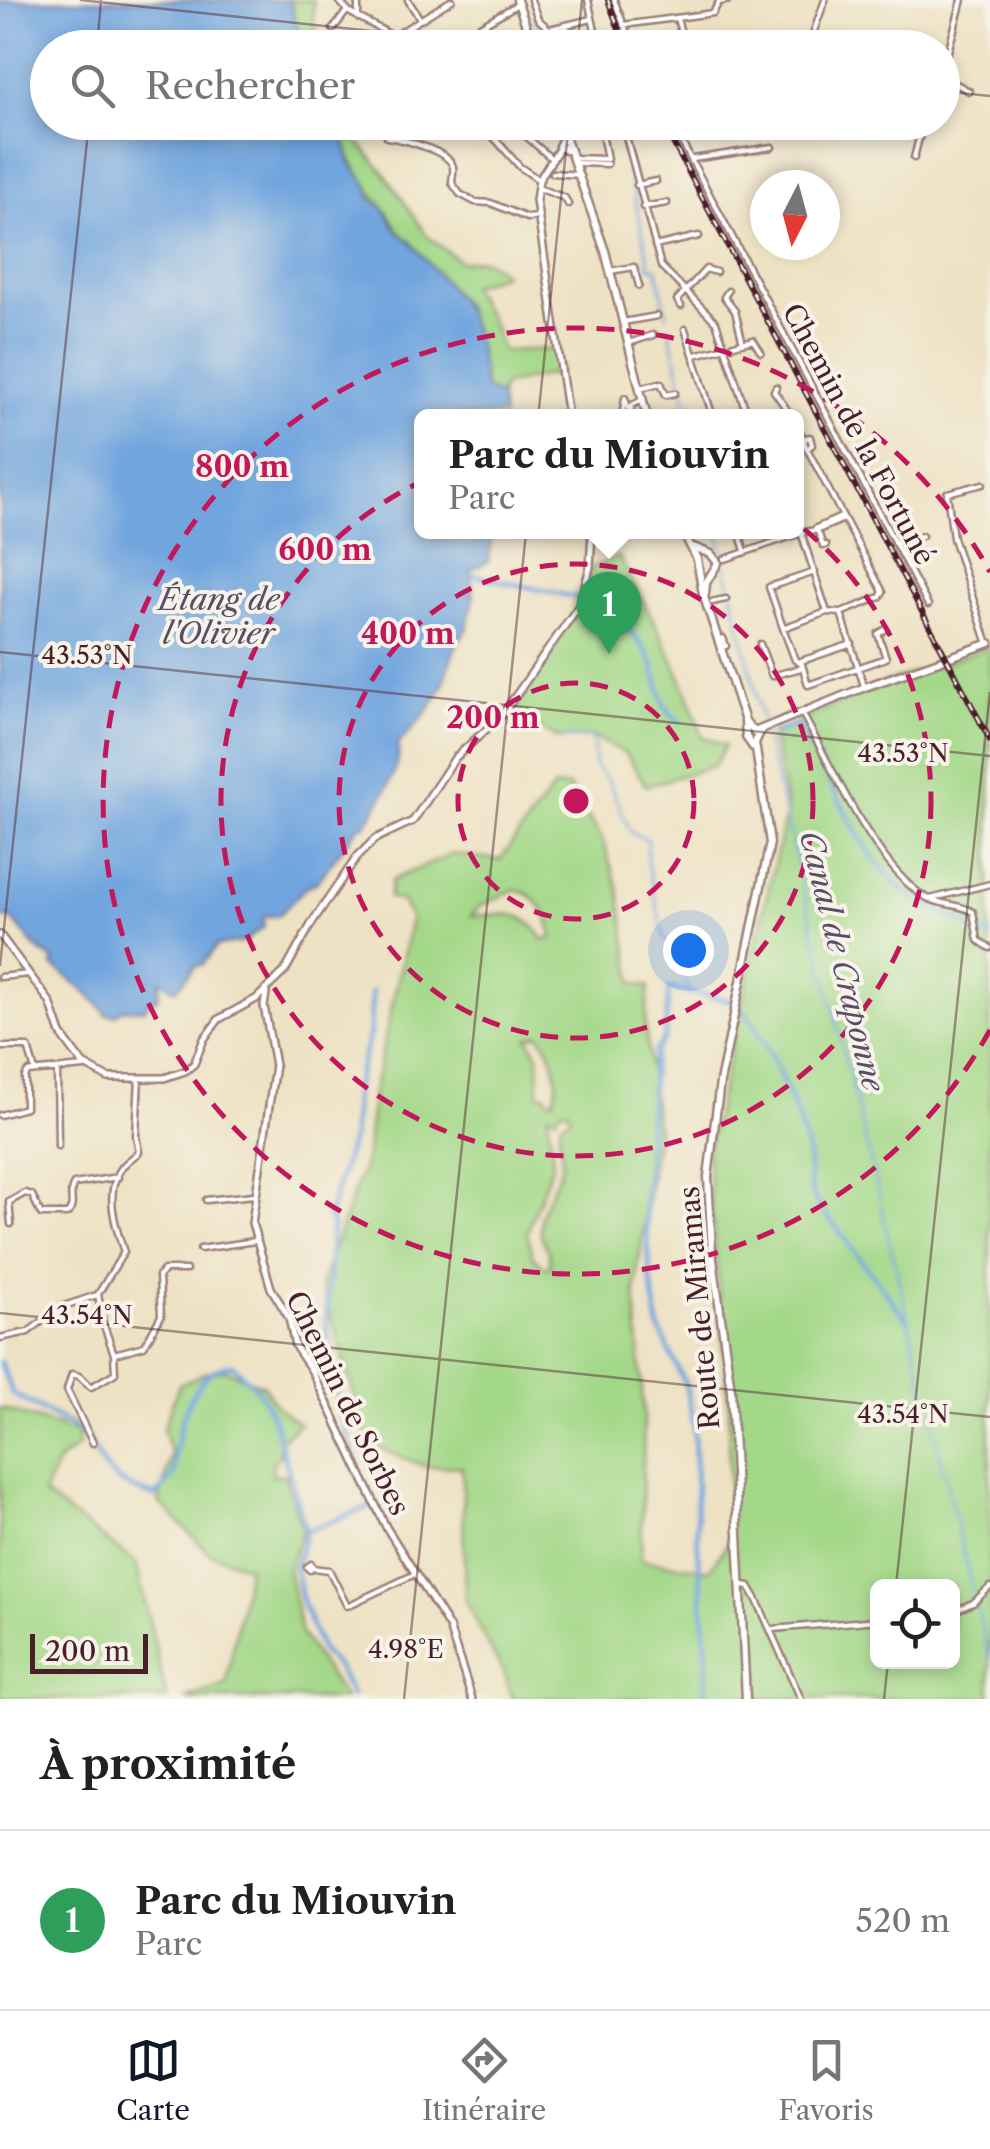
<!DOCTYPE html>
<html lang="fr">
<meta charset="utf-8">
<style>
body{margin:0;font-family:"Libre Caslon Text",serif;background:#f6f6f6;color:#222}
.controls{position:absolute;right:30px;bottom:30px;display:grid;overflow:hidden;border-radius:15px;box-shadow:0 5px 15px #0003}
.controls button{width:90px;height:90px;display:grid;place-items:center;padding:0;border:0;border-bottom:2px solid #e0e0e0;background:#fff;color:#222;font:50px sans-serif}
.compass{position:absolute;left:750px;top:170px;width:90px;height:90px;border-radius:50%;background:#fff;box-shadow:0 5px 15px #0003;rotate:186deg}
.scale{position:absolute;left:30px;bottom:25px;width:118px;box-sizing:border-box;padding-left:10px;border:5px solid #4a1f2b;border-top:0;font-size:28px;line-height:35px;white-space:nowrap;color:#4a1f2b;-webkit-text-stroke:8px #f7f3e8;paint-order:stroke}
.you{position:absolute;left:688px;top:950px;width:35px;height:35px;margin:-25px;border:8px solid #fff;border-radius:50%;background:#1a73e8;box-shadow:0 0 0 15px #1a73e833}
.badge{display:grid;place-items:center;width:65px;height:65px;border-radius:50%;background:#111827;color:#fff;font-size:32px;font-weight:700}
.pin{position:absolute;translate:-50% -82px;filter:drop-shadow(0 2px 5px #0008)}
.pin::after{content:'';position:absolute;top:52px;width:35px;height:30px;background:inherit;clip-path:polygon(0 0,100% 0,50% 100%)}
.popup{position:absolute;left:414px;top:409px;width:390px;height:130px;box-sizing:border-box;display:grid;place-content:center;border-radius:15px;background:#fff;filter:drop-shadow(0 2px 8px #0005);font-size:32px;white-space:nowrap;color:#767676}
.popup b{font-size:38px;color:#222}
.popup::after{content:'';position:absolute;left:50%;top:100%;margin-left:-20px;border:20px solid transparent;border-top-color:#fff}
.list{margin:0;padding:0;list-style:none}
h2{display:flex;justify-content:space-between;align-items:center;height:130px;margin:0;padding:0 40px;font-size:42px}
h2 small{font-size:32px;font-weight:400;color:#767676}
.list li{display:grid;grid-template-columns:65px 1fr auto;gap:30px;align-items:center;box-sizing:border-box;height:180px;padding:0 40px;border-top:2px solid #e0e0e0}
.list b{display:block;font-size:38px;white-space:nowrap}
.list p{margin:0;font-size:32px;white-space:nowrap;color:#767676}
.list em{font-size:32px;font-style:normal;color:#767676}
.icon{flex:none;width:55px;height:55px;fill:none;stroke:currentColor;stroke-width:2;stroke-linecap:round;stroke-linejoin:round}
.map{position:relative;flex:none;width:990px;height:1699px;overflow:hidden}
.search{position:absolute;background:#fff;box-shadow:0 5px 15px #0003;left:30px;right:30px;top:30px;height:110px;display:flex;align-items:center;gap:25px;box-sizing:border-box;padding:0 35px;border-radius:55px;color:#767676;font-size:38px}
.sheet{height:310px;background:#fff}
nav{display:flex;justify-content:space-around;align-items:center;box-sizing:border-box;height:140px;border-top:2px solid #e0e0e0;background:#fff;font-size:28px;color:#767676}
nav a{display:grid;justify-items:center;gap:5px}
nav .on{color:#111827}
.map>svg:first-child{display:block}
.green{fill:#a4d889;stroke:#777c5a;stroke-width:2.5;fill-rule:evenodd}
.water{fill:#71a5de;stroke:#5e6284;stroke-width:2.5}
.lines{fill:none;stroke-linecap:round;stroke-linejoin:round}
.stream{stroke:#71a5de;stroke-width:2.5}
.canal{stroke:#71a5de;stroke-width:5}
.minor-casing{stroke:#9c8078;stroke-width:9}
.tertiary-casing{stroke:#9c8078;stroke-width:10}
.secondary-casing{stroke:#9c8078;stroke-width:11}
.minor{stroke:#fff;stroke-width:4}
.tertiary{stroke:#fff;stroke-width:5}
.secondary{stroke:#fff;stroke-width:6}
.rail-casing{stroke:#4a1f2b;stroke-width:6}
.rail{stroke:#f7f3e8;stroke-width:2.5;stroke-dasharray:8;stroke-linecap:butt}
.ticks{fill:none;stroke:#4a1f2b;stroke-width:2.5;stroke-opacity:0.45}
.ring{fill:none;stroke:#c2185b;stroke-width:5;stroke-dasharray:18 12}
.labels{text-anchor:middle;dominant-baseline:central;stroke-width:8;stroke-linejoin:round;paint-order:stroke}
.street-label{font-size:28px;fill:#4a1f2b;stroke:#f7f3e8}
.water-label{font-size:30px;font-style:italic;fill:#584e6a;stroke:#f7f3e8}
.ticks-label{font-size:25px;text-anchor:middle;fill:#4a1f2b;stroke:#f7f3e8;stroke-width:8;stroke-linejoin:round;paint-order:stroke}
.centre{fill:#c2185b;stroke:#f7f3e8;stroke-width:5}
.ring-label{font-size:30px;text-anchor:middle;font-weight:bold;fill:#c2185b;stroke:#f7f3e8;stroke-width:8;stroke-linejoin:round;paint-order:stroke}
</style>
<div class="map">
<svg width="990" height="1699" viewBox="0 0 990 1699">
<rect width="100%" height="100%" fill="#f7f3e8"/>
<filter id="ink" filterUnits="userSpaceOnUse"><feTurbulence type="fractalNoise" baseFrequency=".01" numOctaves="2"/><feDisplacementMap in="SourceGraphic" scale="20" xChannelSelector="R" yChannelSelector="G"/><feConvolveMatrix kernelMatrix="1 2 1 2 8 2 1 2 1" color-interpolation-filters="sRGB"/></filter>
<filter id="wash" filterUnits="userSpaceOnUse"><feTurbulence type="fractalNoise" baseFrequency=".0048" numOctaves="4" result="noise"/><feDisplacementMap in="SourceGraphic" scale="40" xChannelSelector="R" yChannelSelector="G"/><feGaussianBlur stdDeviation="2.25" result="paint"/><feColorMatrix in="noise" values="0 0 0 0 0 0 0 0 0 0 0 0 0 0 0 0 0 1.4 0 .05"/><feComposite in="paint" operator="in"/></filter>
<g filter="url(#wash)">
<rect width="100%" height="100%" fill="#eee2c4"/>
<path class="green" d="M291,0h22l1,26 12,21h-18l-12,-22z
M341,123h9l5,15 30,36 43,63 33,25c24,-4 24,-5 43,12l-34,12 23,39 9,26 55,-2 3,23 -56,13 -4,10 -15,-6 -19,-81 -56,-67c-13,-9 -15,-18 -24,-30 -20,-26 -43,-53 -45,-88z
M619,557c32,58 64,115 83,179l23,10 -11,20 -68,20 -20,-32 -33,-17 -36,1 -46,-25 73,-114 8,-32z
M987,648l3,8v1043h-478l-8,-25 -39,-74 -3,-133 -38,-1 -55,-22 -48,-160 45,-126 7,-65 38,-174 -9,-18 -13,-3 3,-18 61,-26 47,6 54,-73h15l33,52 17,51 14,94 16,2 -4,39 12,107 -22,157 9,129 -3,142 68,10 20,-29v-133l-22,-256 80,-343 -15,-76 109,-49zM515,889c21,4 36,28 37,49l-9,2c-19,-34 -41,-25 -72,-24l8,-9zM539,1034c14,17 23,47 14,67l-6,-2v-4l-8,-1v-37l-11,-19zM568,1109l3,8 -9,5c-6,16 0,24 0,39 -1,20 -23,41 -22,68 0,14 12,21 10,37l-4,1 -13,-10 -6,-25 26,-70 -5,-49 7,4 6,-7zM878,1586h74v76h-74z
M227,1370l37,16 12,20 23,18 -20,17 1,13 -7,9 -1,12 14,-1v7l17,48 -15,40 13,65 44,65h-160l41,-14 22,-118 -39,-14 -50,-51 12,-47 -8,-27 16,-43 27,-13z
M0,1408l77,24 2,13 -21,17 -15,32 93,69 31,136h-167z"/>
<path class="water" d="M0,0h290l6,25 12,22 -260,1v74l293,1 9,39 19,25 2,11 12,9 15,25 12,9c48,58 68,67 74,147l16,7 3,21 -81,1v115h71l-5,30 -19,9 4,4 -3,6 3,3v8l-4,2 5,1c0,12 -7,21 -6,34 -16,16 -18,37 -25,56 -7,20 -32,45 -46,60 9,16 -21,64 -32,80h-5l-44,58 -9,3 -28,29 -16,2 1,10 -20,15 -27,4 -15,19h-6l-20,25 -16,-9 -2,17 -9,4 -4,7 -24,1 -6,5 -9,-1c-3,-9 -44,-42 -53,-48v-7l-15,-9 -27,-32h-9l-2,-7z"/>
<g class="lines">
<path class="stream" d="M524,0l5,16 26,32
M618,122l32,145 7,1 10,48
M669,328l21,89
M718,532l5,24
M725,565l39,161
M765,733l115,466
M564,737h29l2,29 14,16 22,51 17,7 -1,22 17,75 5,9
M671,951l19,41
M881,1205l93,393
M976,1603l14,57"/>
<path class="canal" d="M473,575l106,23
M586,599c26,14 50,33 64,59 11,22 7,49 29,63
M776,733l18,-8 5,2c35,54 64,142 120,174
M926,904l47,24
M978,930l12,6
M740,1005c25,31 58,105 67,144 6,25 -4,39 15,60
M665,1035l4,-47 66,14
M664,1039l-9,12 -3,16 -7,140 6,74 8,47 27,58 8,41 3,110 10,120 -1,42
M826,1214l81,106
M0,1362l13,32 60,32 16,13
M91,1444c12,30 35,46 65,52l18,-22c-1,-36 16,-108 59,-109l26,26 13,24 34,116 66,-25 -2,-6
M358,1465l-19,-54 -13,-86 6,-101 -4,-7 24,-80 3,-50 15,-54 2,-41
M306,1532l-11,36 7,34 19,48 16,17 15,30"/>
</g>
</g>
<g filter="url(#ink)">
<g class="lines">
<g class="minor-casing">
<path id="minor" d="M338,0l11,12 66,36
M358,0v18
M408,0l12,19
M531,0l7,19 11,10 43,-10
M588,0l11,48
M614,0l19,48
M677,19l6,20
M565,25l16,23
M623,25l90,-12 6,-11 10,-2
M480,26l38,-22
M333,29l14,-18
M394,36l58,-36
M808,48l17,-48
M942,74l20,-74
M942,76l27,15
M480,122l40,45 19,13
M510,122l43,38
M622,122l39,144 55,56 32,95
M671,122l257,483
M492,125l3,-3
M387,137c15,2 63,14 66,30 1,5 -1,11 -1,16l8,11 15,8 16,1 36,15 12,-1
M572,158l35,1 -7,-35
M914,158l9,-36
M693,159l79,-12
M577,163l30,1
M553,173l26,2
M637,185l19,-4
M538,188l27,10 3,6
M643,207l24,-4
M655,246l44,-10
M610,271l24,-4 5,19
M728,291l-4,6 11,14 7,28
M681,306l-4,-6 29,-31 10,3
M623,322l34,-6
M685,329l28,88
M629,343l24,-8
M695,355l58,-15 8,12
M776,387l-2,4 18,26
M639,388l22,-5 5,12 9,-2
M622,417l3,-19 5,16 2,-9 10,-5
M796,425l8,14
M808,448l4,-3 -2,-8 -6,2 1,6 78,147 -3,5 -39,16
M983,484l-36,9 6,45 35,106
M796,517l31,95 14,1 23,73
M816,528l27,-12
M817,529l6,17 3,-1
M739,532l6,19
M802,532l16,-2 26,-11
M894,543l28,-7
M725,559l76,-26
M815,572l-46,15 14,41 44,-16
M712,602l14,-3
M783,628l12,32 5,3
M718,640l5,-2 3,8 -5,2
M760,644l12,32 29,-8
M852,644l-51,17 7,24 78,-27 -8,-24 8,-5
M802,713c28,51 72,150 120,182 16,11 37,8 51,17l5,28 12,8
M930,899l60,-15
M0,977l29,-3
M0,1047h28l7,24
M57,1071l1,75
M0,1115l25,-7v-31l3,-5 57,-5
M206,1200l48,-5
M11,1224l-2,-22 16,-9 7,2 9,19h26c10,-8 0,-21 7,-30l44,-7
M200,1249l55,-8
M0,1338l28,-6 33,-25 36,-12
M114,1354l30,-8 17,-30 -2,-40 5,-6h22
M93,1443l-26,-53 5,-16 7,2 12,11 24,-14 -1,-19 -11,-31 -5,-29 26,-42c-9,-26 -22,-66 2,-89 4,-4 9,-7 13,-11l-3,-16 3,-58
M311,1564l2,3 -3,3 -3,-3z
M313,1568l16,2 18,36 68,-32
M743,1585l6,1 7,12 45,101
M952,1612l21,-9 17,-16
M773,1629l105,-9"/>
</g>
<g class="tertiary-casing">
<path id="tertiary" d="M560,147l-21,33 -3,20 32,217
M0,935l50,67 11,32 22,30 25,14h56l21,-7 9,-7 10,-25 15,-20 37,-20 29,-28 28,-50 44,-64 18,-18 38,-18 42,-63 47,-43 78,-111 10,-37 2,-35
M266,993l-2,13 11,59 -23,158 19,65 18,30 6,28 17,25 74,156 63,100 23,72"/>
</g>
<g class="secondary-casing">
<path id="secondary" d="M517,0l17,48
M560,122l45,129 42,166
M564,136l-5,10 7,4
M683,532l14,27 6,35 42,127 11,13
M693,547l18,7 7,9 -12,20 -1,11
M745,722l1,15 7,10
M754,732l111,-45 125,-44
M746,1699l-15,-309 -19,-138 -4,-75 12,-95 50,-239 -15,-100 5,-11"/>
</g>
<use href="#minor" class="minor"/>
<use href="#tertiary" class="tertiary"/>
<use href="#secondary" class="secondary"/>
<g class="rail-casing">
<path id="rail" d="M608,0l18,48
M662,122l328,618"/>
</g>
<use href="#rail" class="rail"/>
</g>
</g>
<path class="ticks" d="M80,0l452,48M97,48l4,-48M577,48l5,-48M942,91l48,5M0,652l990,104M0,966l89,-844M0,1313l990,104M896,1586l94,-894M404,1699l165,-1577M884,1699l4,-37"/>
<g class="ring">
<circle cx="576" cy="801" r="118"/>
<circle cx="576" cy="801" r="237"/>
<circle cx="576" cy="801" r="355"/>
<path d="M990 1030A473 473 0 1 1 990 572"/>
</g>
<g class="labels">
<g class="street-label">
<text transform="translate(859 434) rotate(62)">Chemin de la Fortuné</text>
<text transform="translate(699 1308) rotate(-95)">Route de Miramas</text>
<text transform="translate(348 1403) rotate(64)">Chemin de Sorbes</text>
</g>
<g class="water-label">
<text x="219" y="599">Étang de<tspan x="219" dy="34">l'Olivier</tspan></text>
<text transform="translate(842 961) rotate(76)">Canal de Craponne</text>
</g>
</g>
<g class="ticks-label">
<text x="87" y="664">43.53°N</text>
<text x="903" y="762">43.53°N</text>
<text x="87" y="1324">43.54°N</text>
<text x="903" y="1423">43.54°N</text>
<text x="406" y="1658">4.98°E</text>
</g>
<circle cx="576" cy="801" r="15" class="centre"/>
<g class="ring-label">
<text x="242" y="477">800 m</text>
<text x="325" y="560">600 m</text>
<text x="408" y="644">400 m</text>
<text x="493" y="728">200 m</text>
</g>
</svg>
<div class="controls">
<button><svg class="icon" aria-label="locate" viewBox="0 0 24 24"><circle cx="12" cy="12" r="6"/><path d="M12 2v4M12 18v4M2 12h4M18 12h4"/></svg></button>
</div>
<svg class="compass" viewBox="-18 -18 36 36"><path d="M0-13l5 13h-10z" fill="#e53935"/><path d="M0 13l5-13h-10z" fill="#767676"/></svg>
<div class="scale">200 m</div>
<div class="you"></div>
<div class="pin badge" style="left:609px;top:654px;background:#2e9e5b">1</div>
<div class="popup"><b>Parc du Miouvin</b>Parc</div>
<div class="search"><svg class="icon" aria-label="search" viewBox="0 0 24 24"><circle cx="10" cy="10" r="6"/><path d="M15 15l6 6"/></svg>Rechercher</div>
</div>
<section class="sheet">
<h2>À proximité<small></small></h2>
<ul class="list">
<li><span class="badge" style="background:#2e9e5b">1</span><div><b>Parc du Miouvin</b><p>Parc</p></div><em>520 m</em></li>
</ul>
</section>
<nav>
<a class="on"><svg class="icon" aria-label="map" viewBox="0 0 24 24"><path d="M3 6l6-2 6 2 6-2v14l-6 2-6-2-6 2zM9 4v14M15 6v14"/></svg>Carte</a>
<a><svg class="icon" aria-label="directions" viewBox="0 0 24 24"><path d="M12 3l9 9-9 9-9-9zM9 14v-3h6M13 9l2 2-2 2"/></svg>Itinéraire</a>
<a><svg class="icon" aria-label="saved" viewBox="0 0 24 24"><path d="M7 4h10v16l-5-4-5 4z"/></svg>Favoris</a>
</nav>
